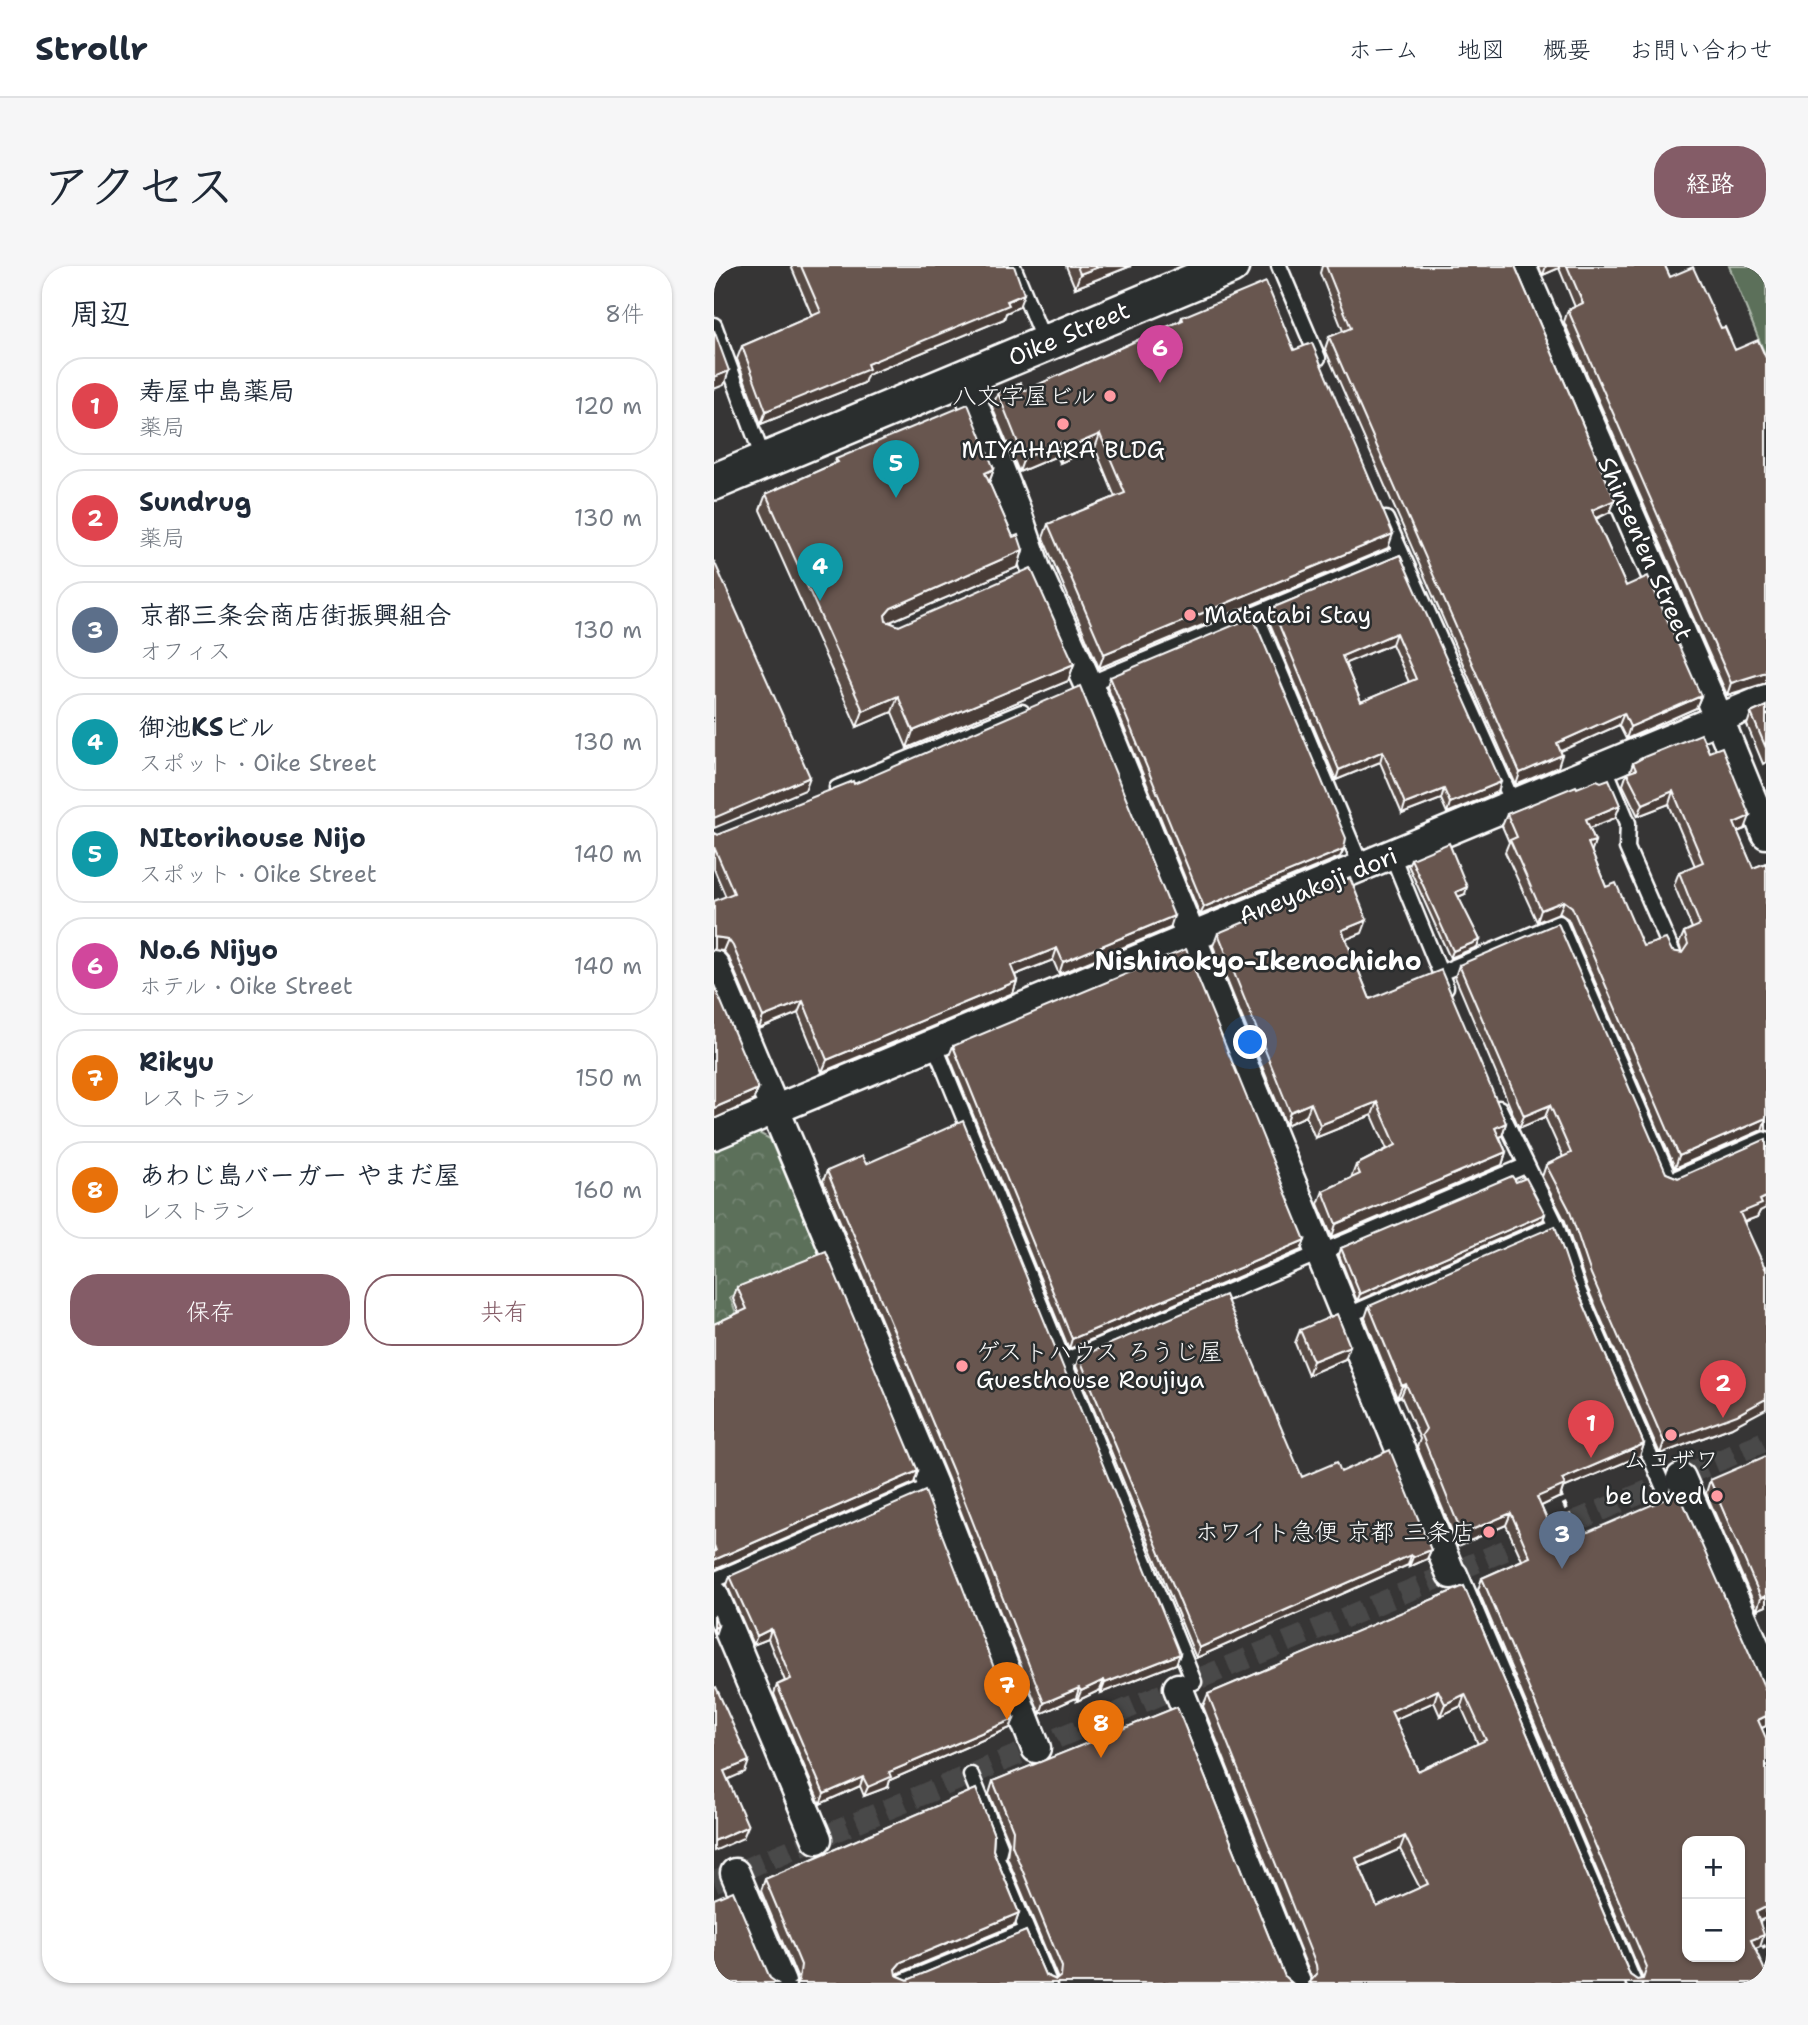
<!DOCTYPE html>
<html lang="ja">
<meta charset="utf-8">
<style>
body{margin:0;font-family:"Shantell Sans","Klee One",sans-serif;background:#f6f6f7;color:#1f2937}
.controls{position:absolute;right:21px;bottom:21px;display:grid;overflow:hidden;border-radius:14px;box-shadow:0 2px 5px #0004}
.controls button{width:63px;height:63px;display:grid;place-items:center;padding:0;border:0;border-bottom:2px solid #e0e1e3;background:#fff;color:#1f2937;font:35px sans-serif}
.you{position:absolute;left:537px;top:777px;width:24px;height:24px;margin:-18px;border:5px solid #fff;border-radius:50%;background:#1a73e8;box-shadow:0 0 0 10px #1a73e833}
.badge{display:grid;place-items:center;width:46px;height:46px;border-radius:50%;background:#845c67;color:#fff;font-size:23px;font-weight:700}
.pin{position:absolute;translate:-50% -58px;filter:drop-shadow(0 2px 4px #0008)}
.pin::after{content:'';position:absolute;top:37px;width:24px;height:21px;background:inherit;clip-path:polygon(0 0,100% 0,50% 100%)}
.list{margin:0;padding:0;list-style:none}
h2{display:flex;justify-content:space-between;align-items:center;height:91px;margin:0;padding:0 28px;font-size:30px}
h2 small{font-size:23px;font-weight:400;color:#747a83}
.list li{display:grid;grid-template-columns:46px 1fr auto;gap:21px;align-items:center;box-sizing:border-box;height:98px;margin:0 14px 14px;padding:0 14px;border:2px solid #e0e1e3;border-radius:28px}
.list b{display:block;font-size:26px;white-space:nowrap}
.list p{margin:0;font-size:23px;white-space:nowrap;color:#747a83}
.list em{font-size:23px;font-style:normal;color:#747a83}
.actions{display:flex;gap:14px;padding:21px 28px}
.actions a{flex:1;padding:16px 0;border:2px solid #845c67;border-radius:28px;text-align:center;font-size:24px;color:#845c67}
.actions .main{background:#845c67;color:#fff}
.map{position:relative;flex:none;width:1052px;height:1717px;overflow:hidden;border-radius:28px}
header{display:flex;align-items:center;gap:42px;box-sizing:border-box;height:98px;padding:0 35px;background:#fff;border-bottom:2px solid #e0e1e3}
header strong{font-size:33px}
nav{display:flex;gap:38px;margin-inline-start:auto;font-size:24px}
.intro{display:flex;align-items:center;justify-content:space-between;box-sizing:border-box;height:168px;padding:0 42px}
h1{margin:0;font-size:49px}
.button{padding:18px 32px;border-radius:28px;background:#845c67;color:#fff;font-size:24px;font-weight:700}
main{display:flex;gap:42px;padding:0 42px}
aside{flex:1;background:#fff;border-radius:28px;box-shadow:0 2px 5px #0004}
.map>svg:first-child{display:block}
.green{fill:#5c705a;stroke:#aeb8ac;stroke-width:2}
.park{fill:url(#park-crowns);stroke:#aeb8ac;stroke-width:2}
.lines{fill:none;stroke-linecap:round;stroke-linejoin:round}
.pedestrian-tunnel{stroke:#4a4949;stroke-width:21;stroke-dasharray:21 10;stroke-linecap:butt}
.service-casing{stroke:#fff;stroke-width:19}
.minor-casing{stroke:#fff;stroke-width:33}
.tertiary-casing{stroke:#fff;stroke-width:40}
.path{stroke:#fff;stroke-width:4.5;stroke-dasharray:7 5;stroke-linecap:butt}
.service{stroke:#2a2d2e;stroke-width:14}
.minor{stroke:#2a2d2e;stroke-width:28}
.tertiary{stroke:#2a2d2e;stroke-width:35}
.wall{fill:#594b45;stroke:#fff;stroke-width:2;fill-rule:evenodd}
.shaded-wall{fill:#493d38;stroke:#fff;stroke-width:2}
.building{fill:#685750;stroke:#fff;stroke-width:2;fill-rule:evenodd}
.poi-dot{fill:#ff9aa2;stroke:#2a2d2e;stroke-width:2.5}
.labels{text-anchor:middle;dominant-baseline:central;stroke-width:5;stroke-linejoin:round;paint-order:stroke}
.street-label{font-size:24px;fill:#fff;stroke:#2a2d2e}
.poi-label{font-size:24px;fill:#fff;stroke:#2a2d2e;text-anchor:end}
.neighbourhood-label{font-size:26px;font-weight:bold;fill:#fff;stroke:#2a2d2e}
</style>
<header>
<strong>Strollr</strong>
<nav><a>ホーム</a><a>地図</a><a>概要</a><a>お問い合わせ</a></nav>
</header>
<div class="intro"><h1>アクセス</h1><a class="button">経路</a></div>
<main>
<aside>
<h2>周辺<small>8件</small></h2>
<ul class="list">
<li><span class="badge" style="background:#e0444e">1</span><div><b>寿屋中島薬局</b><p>薬局</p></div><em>120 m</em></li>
<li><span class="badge" style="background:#e0444e">2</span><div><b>Sundrug</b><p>薬局</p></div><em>130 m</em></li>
<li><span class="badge" style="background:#5c6f8a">3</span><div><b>京都三条会商店街振興組合</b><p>オフィス</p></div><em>130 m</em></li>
<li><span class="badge" style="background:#0f9aa8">4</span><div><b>御池KSビル</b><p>スポット · Oike Street</p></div><em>130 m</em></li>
<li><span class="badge" style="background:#0f9aa8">5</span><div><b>NItorihouse Nijo</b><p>スポット · Oike Street</p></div><em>140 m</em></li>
<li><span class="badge" style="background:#d1479c">6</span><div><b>No.6 Nijyo</b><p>ホテル · Oike Street</p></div><em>140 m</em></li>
<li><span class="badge" style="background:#e8710a">7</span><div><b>Rikyu</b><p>レストラン</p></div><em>150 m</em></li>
<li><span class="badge" style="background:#e8710a">8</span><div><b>あわじ島バーガー やまだ屋</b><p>レストラン</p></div><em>160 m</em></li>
</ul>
<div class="actions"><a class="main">保存</a><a>共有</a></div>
</aside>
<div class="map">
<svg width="1052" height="1717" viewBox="0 0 1052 1717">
<defs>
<pattern id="park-crowns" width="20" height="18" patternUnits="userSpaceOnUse" patternTransform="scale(1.75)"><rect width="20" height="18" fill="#5c705a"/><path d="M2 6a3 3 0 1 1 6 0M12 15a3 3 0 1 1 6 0" fill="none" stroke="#748573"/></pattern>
</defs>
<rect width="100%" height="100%" fill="#363535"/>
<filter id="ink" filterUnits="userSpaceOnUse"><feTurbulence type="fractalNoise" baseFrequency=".0143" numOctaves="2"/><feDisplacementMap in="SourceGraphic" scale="14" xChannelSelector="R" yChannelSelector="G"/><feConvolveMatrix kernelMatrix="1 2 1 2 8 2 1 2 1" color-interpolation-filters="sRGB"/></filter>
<g filter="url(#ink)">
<path class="green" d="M1015,0h37v91z"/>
<path class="park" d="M41,865l15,8 52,122 -92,36 9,24 -25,11v-183z"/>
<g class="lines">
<path class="pedestrian-tunnel" d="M0,1616l1052,-441"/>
<g class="service-casing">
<path id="service" d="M299,0l32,78
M565,0l39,92
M0,59l50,136
M672,253l128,286
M542,349l106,253
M372,419l315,-132
M891,502l23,55 -1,25 47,108
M123,522l185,-76
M678,589l54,132
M726,707l119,-50 111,258 96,-42
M220,778l260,638
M785,842l57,117 22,65 85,196
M632,1050l210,-91
M350,1095l461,-195
M745,1305l175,412
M0,1314l219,-95
M257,1509l29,71 -3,12 52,125
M186,1717l126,-52"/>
</g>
<g class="minor-casing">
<path id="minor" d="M807,0l198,453 47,115
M249,112l53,132 20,59 52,115 363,890
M0,699l219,520 103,263
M0,869l1052,-436
M967,1212l85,194
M0,1329l103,244
M464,1422l118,295
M21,1607l46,110"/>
</g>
<g class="tertiary-casing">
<path id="tertiary" d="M0,216l517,-216"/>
</g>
<path class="path" d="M845,1226l14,32
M1051,1663h1
M1037,1687l15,-7"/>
<use href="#service" class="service"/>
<use href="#minor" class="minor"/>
<use href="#tertiary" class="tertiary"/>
</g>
<path class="wall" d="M77,0h223l5,41 -13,6 -2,6 -137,56 -3,8 -103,41 -24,-65 5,-13 70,-30z
M352,0h65l-56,22z
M608,0h193l100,234 -5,12 -14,7 30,67 75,110 -5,12 -70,31 -7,-14 -59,26 -2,16 -42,18 -191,-436 4,-12 14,-6 -23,-58z
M824,0h127l5,11 51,51 14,22 31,333 -39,12 -163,-373 4,-12 7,-3 -16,-39 -16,7z
M468,51l112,33 94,198 -289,120 -56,-130 5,-14 67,-27 -20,-49 -35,15 -3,-7 -38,16 -27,-65 6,-14 26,-2 156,-70z
M122,193l158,10 -5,14 24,54 10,13 -5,17 -129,55 10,4 175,38 -6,17 -161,67 -15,-36 -35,15 -97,-217 6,-16 68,-30z
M686,289l98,237 -51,21 -6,-14 -39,15 -22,-52 -44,18 -68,-161 4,-11zM678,378l17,38 -48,20 -16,-39z
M396,411l230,180 -140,58 -93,-229z
M1052,440v56l-3,2 -16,-39 4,-12z
M995,486l36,77 -8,3 16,36 13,-5v269l-4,-2 -87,38 -107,-249 -9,-6 -22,9 -32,-70 4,-10 -7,-16 5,-12 70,-26 43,17 -5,13 -25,10 5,13 -4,10 15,36 37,59 39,7 -3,-9 5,-12 8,-4 -18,-43 5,-13 16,-6 -26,-62 -31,12 -15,-31 4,-12 3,-1 3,-9z
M140,518l316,144 -111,46 -6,-14 -38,15 2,6 -4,12 -191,79 -24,-59 -39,16 -30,-71 -6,-7 3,-54 -12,-28v-36l3,2z
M697,593l54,35 -7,3 22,43 -3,7 -27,11 -42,-93z
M504,667h144l-16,6 24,60 136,124 -4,13 -2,1 6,15 -4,13 -170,72 -14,-33 5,-13 28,-13 5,-13 31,-16 -15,-34 -57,23 -9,-22 -20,9 -73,-179z
M745,699l207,208 94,38 -3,6 -13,5 -12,205 -72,27 -73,-167 -22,-66 -23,-44 4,-12 17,-8 -18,-40 -26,11 -64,-151z
M239,780l352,194 -4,10 -232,99 -120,-293z
M152,898l314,490 -4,10 -75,29 -1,-3 -23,11 -1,-3 -36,16 -92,-235 -125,-298 4,-10z
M802,916l29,32 -2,6 -186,81 -18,-46 2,-7z
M860,1016l70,162 -4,12 -77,32 -3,9 -19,9 17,39 208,146v35l-4,2 -2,219 -5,2 11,34 -454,-3 -1,-3 -108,-271 5,-12 256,-108 166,389 7,5 6,-1 -165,-389 4,-12 40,-18 -16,-35 -48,21 -41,-99 3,-8 -19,-43 -4,2 -32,-80 4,-12zM720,1436l6,14 21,-10 17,38 -60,27 -23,-52zM686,1583l20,39 -43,19 -17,-40z
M23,1021l181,184 -4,12 -200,87v-246l25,-11 -6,-14z
M586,1064l45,29 -37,16 -13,-32z
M365,1091l223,120 39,-5 90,78 -4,9 -18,8 -1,-2 -212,93 -120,-292z
M996,1214l56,126 -9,4 -51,-117z
M16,1310l284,143 -4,9 -120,52 -2,7 -24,9 -4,-10 -40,18 -46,-110 3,-9 8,-4 -17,-42 -15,6 -26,-60z
M463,1441l108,270 7,6h-496l1,-6 -36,-86 4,-12 211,-90 18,46 -1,15 26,63 -4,12 -119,50 12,5 118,-49 19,44 11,5 2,-1 -51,-122 2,-15 -20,-48 4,-13z"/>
<path class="shaded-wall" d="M387,0h30l-56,22 5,-14z
M832,0h13v2l-16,7z
M310,28l-5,13 -13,6 -2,6 -137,56 -3,8 -103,41 5,-13 101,-47z
M15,105l-5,14 -10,4v-12z
M386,168l-5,14 -35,15 5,-14z
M348,176l-5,14 -38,16 5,-14z
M280,203l-6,16 -3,-12z
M901,234l-5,12 -22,10 4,-12z
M679,268l-5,14 -289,120 5,-14z
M309,284l-5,17 -133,57v-9l6,-7z
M682,367l-4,11 -53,22 3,-10z
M360,398l-6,17 -161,67 6,-17z
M1052,406v11l-39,12 4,-12z
M184,430l-6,16 -35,15 6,-16z
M987,430l-5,12 -70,31 4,-12z
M910,447l-5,12 -67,30 5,-12z
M669,485l-3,11 -44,18 3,-10z
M848,489l-4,12 -42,18 4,-12z
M96,511l-5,13 -91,38v-11z
M787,516l-3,10 -51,21 3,-10z
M730,523l-3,10 -39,15 3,-10z
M959,525l-4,13 -31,12 5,-12z
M906,539l-5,13 -33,13 4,-12z
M1036,550l-5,13 -16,6 5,-12z
M881,575l-4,12 -3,-10z
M630,583l-4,8 -140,58 4,-8z
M753,621l-2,7 -12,5 3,-7z
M850,635l-5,12 -22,9 4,-12z
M460,650l-4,12 -111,46 4,-12z
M653,654l-5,13 -25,10 5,-13z
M0,671l14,2 -5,12 -9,-1z
M766,674l-3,7 -27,11 3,-7z
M343,682l-4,12 -46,18 4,-12z
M303,715l-4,12 -191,79 5,-12z
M89,735l-5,12 -39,16 4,-12z
M44,823l-5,12 -39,18v-11z
M663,836l-5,13 -57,23 5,-13z
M597,837l-5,13 -20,9 4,-13z
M836,839l-5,12 -26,11 5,-12z
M1052,852l-4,12 -87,38 4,-12z
M792,857l-4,13 -11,5 4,-13z
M792,886l-4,13 -170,72 4,-13z
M1052,931v11l-6,3 -3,6 -21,8 4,-12 20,-13z
M831,948l-2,6 -186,81 3,-7z
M591,974l-4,10 -232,99 3,-10z
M636,1080l-5,13 -37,16 5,-14z
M692,1118l-5,12 -4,2 5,-12z
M1052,1133v10l-34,18 -72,27 4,-12z
M930,1178l-4,12 -77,32 -3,9 -27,13 4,-13 25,-18z
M204,1205l-4,12 -200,87v-10z
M797,1247l-5,12 -48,21 4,-12z
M717,1284l-4,9 -18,8 4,-10z
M697,1289l-3,10 -212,93 3,-10z
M1052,1330v10l-9,4 4,-12z
M4,1360l-4,12v-10z
M57,1363l-3,10 -15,6 4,-9z
M466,1388l-4,10 -75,29 4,-10z
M390,1414l-4,10 -23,11 4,-10z
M365,1422l-3,10 -36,16 4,-11z
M724,1424l-4,12 -47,21 4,-12z
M751,1428l-4,12 -21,10 5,-12z
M1052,1450v10l-13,6 5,-12z
M300,1453l-4,9 -120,52 -2,7 -24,9 4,-9 21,-15z
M35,1495l-4,11 -25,11 4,-12z
M149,1511l-3,9 -40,18 4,-10z
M34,1560l-5,12 -29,13v-10z
M691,1570l-5,13 -48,21 4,-12z
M1052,1641v11l-14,6 4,-12z
M305,1647l-4,12 -119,49 -5,7 4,-12 6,-7z
M1050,1669l-4,12 -13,5 4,-12z"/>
<path class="building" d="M87,0h213l10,28 -17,7 2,4 -142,59 2,5 -103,42 -24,-65 79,-34z
M363,0h24l-21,8z
M612,0h189l100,234 -23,10 34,76 22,-10 53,120 -71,31 -6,-14 -67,30 5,12 -42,18 -191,-436 22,-9z
M853,0h98l5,11 23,-10 28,61 4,-1 10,23 23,-10 8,18v314l-35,11 -163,-373 15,-7z
M552,16l28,68 18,-7 81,191 -289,120 -56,-130 77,-31 -25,-59 -35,15 -3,-7 -38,16 -26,-65 23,-10 3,8 159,-71 -1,-3z
M0,64l15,41 -15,6z
M254,138l26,65 -9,4 28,64 5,-2 5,15 -132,58 -6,7 1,6 13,5 132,-58 43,96 -161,67 -15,-35 -35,15 -97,-217 72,-32 -2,-3z
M686,289l101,227 -51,21 -6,-14 -39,15 -22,-53 -44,19 -67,-162zM682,367l20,46 -55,23 -19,-46z
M0,295l96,216 -96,41z
M539,351l93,221 -2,11 -140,58 -94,-230z
M366,420l94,230 -111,46 -6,-14 -46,18 6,15 -190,79 -24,-59 -40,16 -30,-71 -5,-7 -14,-2v-36l20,-8 -20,-46v-14l3,2 136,-54 1,3z
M1052,440v42l-15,-35z
M987,468l8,18 13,-5 28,69 -16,7 19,45 13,-5v255l-87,38 -107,-249 -8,-6 -23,9 -31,-70 7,-3 -10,-23 69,-28 1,2 20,-8 4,2 8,-3 11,26 -34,14 9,22 -7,2 18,44 10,-4 27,63 23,-7 6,12 10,2 6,-9 -4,-12 16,-7 -21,-53 24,-10 -30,-71 -30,13 -16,-31 9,-3 -3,-7 11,-6z
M735,577l18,44 -11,5 24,48 -27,11 -42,-92z
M636,612l17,42 -25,10 28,69 71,-29 65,153 -11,5 11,24 -170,72 -13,-33 37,-17 -4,-9 40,-20 -19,-43 -57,23 -9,-22 -21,9 -72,-179z
M844,657l108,250 12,5 88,-39v58l-6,3 2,4 -22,9 25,55 1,-1v132l-29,16 -73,27 -73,-168 -22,-65 -23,-44 25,-12 -21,-48 -26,11 -65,-151z
M472,683l119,291 -233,99 -119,-293z
M0,719l44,104 -44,19z
M249,855l217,533 -75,29 -1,-3 -23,11 -2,-3 -35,15 -92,-234 -125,-298 35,-15 4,8z
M798,910l4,6 10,-4 19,36 -185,80 -19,-46z
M841,960l19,56 70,162 -82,35 3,6 -28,12 21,48 121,-52 87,198v25l-8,4 8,18v169l-10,5 8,23 -13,5 15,33v10h-457l8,-9 -1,-9 -108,-271 256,-108 166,389 7,5 6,-1 4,-12 -165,-389 48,-21 -19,-44 -49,21 -40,-99 4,-6 -20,-45 -4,2 -33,-80zM724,1424l7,14 20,-10 21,46 -68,31 -27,-60zM691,1570l23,48 -51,23 -21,-49zM973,1575h53v116h-53z
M112,986l92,219 -204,89v-8l2,-1 -2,-6v-221l33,-15 -10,-22z
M511,1029l77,182 35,-15 4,10 49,-22 41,100 -18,7 -2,-2 -212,93 -120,-291z
M623,1048l13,32 -37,15 -13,-31z
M1052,1190v140l-5,2 -51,-118z
M211,1225l89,228 -125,53 2,5 -23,10 -5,-10 -39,17 -47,-109 14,-6 -20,-50 -14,7 -27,-60z
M0,1349l4,11 -4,2z
M2,1421l33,74 -25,10 24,55 -34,15v-153z
M463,1441l108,270 7,6h-497l4,-3 2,-15 -36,-86 211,-90 18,46 -1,15 26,63 -118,49 -6,7 1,6 12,5 118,-49 19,44 11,5 5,-4 1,-9 -50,-122 1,-15 -20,-49z
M19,1625l37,87 7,5h-63v-84z"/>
</g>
<g class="poi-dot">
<circle cx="396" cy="130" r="7"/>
<circle cx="349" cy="158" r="7"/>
<circle cx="476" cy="349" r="7"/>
<circle cx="248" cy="1100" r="7"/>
<circle cx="957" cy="1169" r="7"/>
<circle cx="1003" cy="1230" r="7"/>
<circle cx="775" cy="1266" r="7"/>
</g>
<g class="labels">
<g class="street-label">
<text transform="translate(355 68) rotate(-23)">Oike Street</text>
<text transform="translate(931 283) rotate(66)">Shinsen'en Street</text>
<text transform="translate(604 620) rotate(-22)">Aneyakoji dori</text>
</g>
<g class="poi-label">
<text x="382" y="130">八文字屋ビル</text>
<text x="349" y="184" text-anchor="middle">MIYAHARA BLDG</text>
<text x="490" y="349" text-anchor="start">Matatabi Stay</text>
<text x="262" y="1086" text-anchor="start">ゲストハウス ろうじ屋<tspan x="262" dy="28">Guesthouse Roujiya</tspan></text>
<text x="957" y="1194" text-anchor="middle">ムコザワ</text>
<text x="989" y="1230">be loved</text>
<text x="761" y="1266">ホワイト急便 京都 三条店</text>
</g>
<g class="neighbourhood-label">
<text x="544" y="694">Nishinokyo-Ikenochicho</text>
</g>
</g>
</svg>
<div class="controls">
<button>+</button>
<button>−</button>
</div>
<div class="you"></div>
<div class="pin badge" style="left:877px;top:1192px;background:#e0444e">1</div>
<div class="pin badge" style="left:1009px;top:1152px;background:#e0444e">2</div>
<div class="pin badge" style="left:848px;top:1303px;background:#5c6f8a">3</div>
<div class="pin badge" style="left:106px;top:335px;background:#0f9aa8">4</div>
<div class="pin badge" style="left:182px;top:232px;background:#0f9aa8">5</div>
<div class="pin badge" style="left:446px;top:117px;background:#d1479c">6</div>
<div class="pin badge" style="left:293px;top:1454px;background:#e8710a">7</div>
<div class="pin badge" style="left:387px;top:1492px;background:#e8710a">8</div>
</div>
</main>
